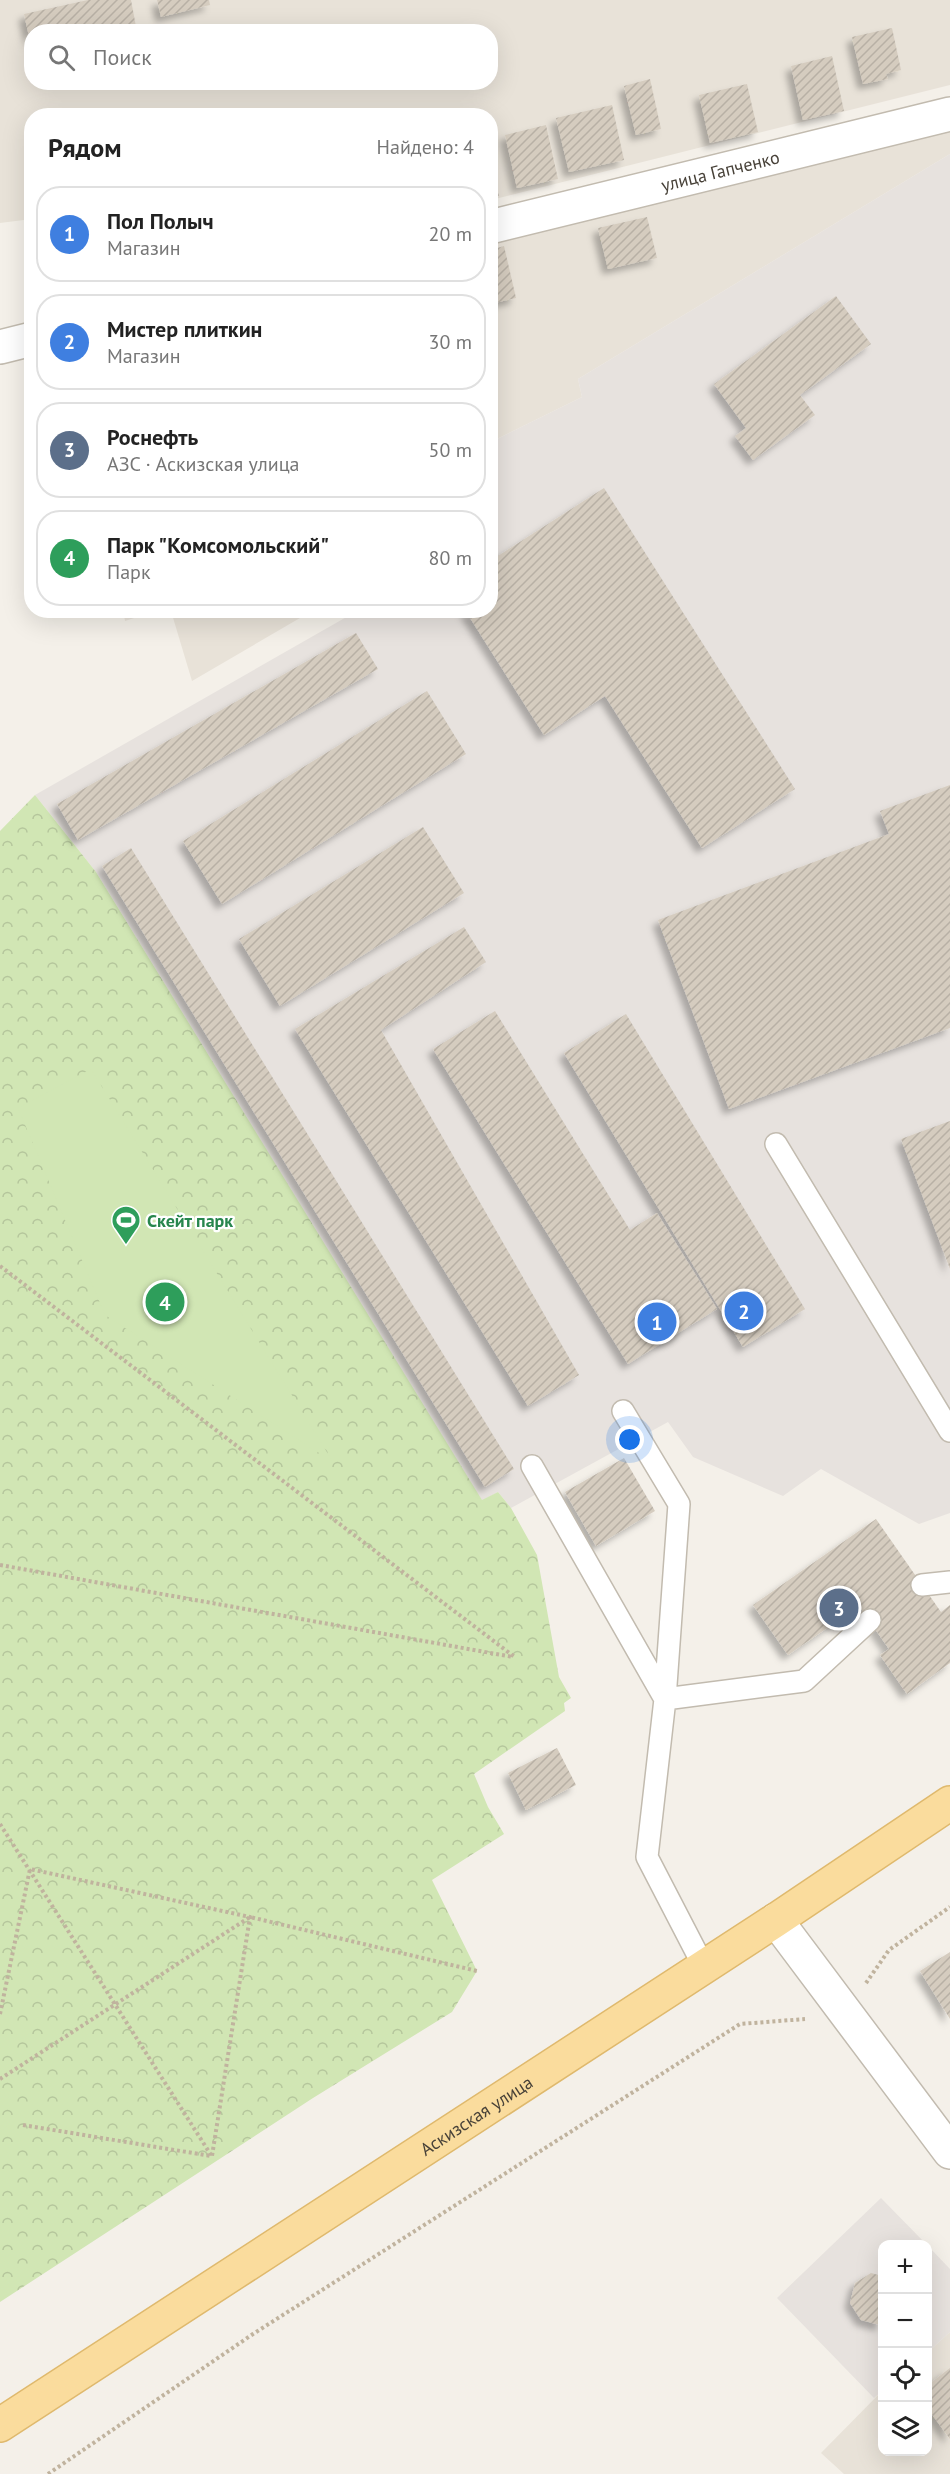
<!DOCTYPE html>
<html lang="ru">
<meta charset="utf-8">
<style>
body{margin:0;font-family:"PT Sans",sans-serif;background:#f6f6f6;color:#222}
.controls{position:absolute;right:18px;bottom:18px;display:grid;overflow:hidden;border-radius:12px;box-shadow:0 6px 24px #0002}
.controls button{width:54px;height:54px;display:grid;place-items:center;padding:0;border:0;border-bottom:2px solid #e0e0e0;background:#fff;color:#222;font:30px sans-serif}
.you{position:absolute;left:630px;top:1440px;width:21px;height:21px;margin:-15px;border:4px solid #fff;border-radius:50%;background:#1a73e8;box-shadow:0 0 0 9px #1a73e833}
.badge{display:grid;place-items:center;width:39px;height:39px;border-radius:50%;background:#b45309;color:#fff;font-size:20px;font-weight:700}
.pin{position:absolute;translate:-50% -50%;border:3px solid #fff;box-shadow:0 2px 6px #0006}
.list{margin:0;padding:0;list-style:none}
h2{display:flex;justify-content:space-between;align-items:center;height:78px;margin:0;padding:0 24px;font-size:26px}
h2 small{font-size:20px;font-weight:400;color:#767676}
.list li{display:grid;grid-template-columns:39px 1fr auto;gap:18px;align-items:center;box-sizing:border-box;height:96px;margin:0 12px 12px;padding:0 12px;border:2px solid #e0e0e0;border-radius:24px}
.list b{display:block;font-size:22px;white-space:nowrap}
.list p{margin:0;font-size:20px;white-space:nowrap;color:#767676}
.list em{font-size:20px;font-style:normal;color:#767676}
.icon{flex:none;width:33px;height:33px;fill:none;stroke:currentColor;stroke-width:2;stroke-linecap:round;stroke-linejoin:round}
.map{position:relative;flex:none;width:950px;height:2474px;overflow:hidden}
.search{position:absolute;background:#fff;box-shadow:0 6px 24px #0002;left:24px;top:24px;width:474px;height:66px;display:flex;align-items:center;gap:15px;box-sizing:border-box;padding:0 21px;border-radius:24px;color:#767676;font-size:22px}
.panel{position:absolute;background:#fff;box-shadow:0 6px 24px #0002;left:24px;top:108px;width:474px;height:510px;border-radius:24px}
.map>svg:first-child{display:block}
.residential{fill:#e8e2d8;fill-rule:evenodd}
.industrial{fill:#e7e2de}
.forest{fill:url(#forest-crowns)}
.pitch{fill:#d1e6b4}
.building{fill:url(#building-hatch);filter:url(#shadow)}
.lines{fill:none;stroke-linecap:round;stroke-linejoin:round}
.lane-casing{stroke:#c2bbaf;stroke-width:24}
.street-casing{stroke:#c2bbaf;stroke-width:36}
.primary-casing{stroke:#dfb96d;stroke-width:36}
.path{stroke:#c0b39e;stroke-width:4;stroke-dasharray:3 3;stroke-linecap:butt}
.lane{stroke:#fff;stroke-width:21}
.street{stroke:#fff;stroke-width:33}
.primary{stroke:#fadc9d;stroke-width:33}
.labels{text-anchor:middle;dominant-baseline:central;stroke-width:4.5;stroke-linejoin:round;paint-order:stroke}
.street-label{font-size:18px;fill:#474138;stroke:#fff}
.leisure-label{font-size:18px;font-weight:bold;fill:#27864d;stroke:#fff;text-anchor:start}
</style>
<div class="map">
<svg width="950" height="2474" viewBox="0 0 950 2474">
<defs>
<pattern id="forest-crowns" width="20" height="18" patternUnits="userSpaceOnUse" patternTransform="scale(1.5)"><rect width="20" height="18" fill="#d1e6b4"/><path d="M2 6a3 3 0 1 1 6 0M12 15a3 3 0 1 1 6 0" fill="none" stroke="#b5c69c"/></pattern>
<pattern id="building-hatch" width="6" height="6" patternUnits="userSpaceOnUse" patternTransform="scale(1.5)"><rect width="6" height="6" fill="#d5ccbf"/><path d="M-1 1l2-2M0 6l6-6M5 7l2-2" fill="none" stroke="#b8b0a5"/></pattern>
<filter id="shadow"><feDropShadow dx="-5.5" dy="5.5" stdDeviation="3" flood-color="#0004"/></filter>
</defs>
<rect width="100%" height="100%" fill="#f4f0e9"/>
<path class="residential" d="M0,0h950v85l-459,115 -1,-84h-458l-1,136 -7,-32 -24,3zM32,32h458v50h-458z
M950,127v27l-372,225 4,18 -91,45v-202z
M123,610h32v1l-30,10z
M171,611h125l4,7 -108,63z
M950,2332v142h-106l-23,-21 61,-62v61h46v-100z"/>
<path class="industrial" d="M950,154v1359l-31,11 -98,-55 -38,27 -90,-39 -25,-35 -157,86 -13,-16 -16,9 -386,-629 -61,-77 322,-184 133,-1 1,-168 91,-45 -4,-18z
M881,2198l45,46h-44v147l-8,7 -97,-100z
M928,2246l22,23v63l-22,20z"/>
<path class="forest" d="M35,795l61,77 386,628 16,-8 13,16 26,47 22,122 12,21 -7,5 1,8 -91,63 14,33 16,27 -72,46 45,91 -25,41 -139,86 -313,204v-1471z"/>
<path class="pitch" d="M91,1069l242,393 -228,-147 -87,-207z"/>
<path class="building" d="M88,0h43l6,32h-105l-1,13 -7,-31z
M157,0h52l1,5 -49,12z
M892,28l9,42 -15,4 2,5 -25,5 -11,-47z
M832,56l12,55 -41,9 -12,-54z
M650,79l11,50 -25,6 -12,-49z
M747,84l11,48 -48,11 -11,-48z
M612,105l12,55 -55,12 -13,-54z
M546,125l12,54 -41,9 -12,-53z
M490,164l9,32 -9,2z
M647,217l10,41 -49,11 -10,-41z
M504,246l12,52 -26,6v-54z
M836,296l35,48 -71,51 15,20 -62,45 -18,-24 11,-8 -32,-44z
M604,488l191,301 -93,59 -97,-152 -61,39 -79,-125h25v-49z
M356,633l22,36 -300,171 -21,-36z
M427,691l39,63 -244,150 -39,-63z
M950,785v243l-221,81 -71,-189 231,-86 -9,-23z
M423,827l41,66 -184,113 -41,-67z
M131,848l383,621 -29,18 -383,-621z
M464,927l22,35 -105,68 198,345 -51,31 -233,-377z
M495,1011l135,219 27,-17 60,96 -89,55 -195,-315z
M626,1014l179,295 -62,38 -179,-294z
M950,1121v148l-49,-130z
M624,1458l31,53 -59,35 -31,-54z
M876,1519l65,93 9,-7v58l-43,31 -27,-39 9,-6 -30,-43 -71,49 -35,-50z
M557,1748l19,37 -50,25 -18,-37z
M950,1952v67l-30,-48z
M871,2273l11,3v48l-2,1 -19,-5 -11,-17 5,-20z
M950,2368v71l-22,-30v-24z"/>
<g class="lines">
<g class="lane-casing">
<path id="lane" d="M776,1144l174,287
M623,1411l56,93 -14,195 139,-18 66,-61
M532,1466l133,233 -18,158 57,110
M922,1585l28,-3"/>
</g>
<g class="street-casing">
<g id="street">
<path id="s1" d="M490,227l460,-113"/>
<path d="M0,347l32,-8"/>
<path d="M776,1920l174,232"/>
</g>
</g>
<g class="primary-casing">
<g id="primary">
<path id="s2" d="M0,2425l776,-505 174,-117"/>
</g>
</g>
<path class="path" d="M0,1266l516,392
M0,1565l513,92
M0,1824l211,331
M866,1983l23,-33 61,-43
M0,2014l30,-145 220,48 -38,239
M0,2079l250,-162 227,54
M23,2125l188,31
M48,2474l205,-140 487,-310 65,-5"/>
<use href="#lane" class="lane"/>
<use href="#street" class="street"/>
<use href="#primary" class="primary"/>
</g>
<defs>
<g id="stadium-pin" transform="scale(1.5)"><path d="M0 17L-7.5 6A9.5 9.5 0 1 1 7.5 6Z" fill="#2e9e5b" stroke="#fff"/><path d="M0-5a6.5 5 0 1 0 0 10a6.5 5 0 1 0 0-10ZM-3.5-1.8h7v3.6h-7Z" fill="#fff"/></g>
</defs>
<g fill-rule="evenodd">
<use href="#stadium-pin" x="126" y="1220"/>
</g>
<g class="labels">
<g class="street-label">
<text stroke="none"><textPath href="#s1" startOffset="237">улица Гапченко</textPath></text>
<text stroke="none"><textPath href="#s2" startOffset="568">Аскизская улица</textPath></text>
</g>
<g class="leisure-label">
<text x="147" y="1220">Скейт парк</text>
</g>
</g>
</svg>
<div class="controls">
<button>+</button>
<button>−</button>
<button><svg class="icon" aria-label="locate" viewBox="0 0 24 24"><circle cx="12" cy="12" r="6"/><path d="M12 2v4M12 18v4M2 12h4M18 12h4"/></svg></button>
<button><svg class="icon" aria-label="layers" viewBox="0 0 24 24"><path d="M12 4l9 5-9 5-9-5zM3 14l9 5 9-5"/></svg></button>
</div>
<div class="you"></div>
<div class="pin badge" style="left:657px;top:1322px;background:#3f7fe0">1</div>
<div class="pin badge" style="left:744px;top:1311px;background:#3f7fe0">2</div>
<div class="pin badge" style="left:839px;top:1608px;background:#5c6f8a">3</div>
<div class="pin badge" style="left:165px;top:1302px;background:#2e9e5b">4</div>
<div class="search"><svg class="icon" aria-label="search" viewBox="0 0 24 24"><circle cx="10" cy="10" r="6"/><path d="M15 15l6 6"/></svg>Поиск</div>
<section class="panel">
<h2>Рядом<small>Найдено: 4</small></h2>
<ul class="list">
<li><span class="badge" style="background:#3f7fe0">1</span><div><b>Пол Полыч</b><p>Магазин</p></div><em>20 m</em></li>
<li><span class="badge" style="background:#3f7fe0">2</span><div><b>Мистер плиткин</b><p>Магазин</p></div><em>30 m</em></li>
<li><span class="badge" style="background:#5c6f8a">3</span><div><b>Роснефть</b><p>АЗС · Аскизская улица</p></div><em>50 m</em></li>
<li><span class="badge" style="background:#2e9e5b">4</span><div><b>Парк &quot;Комсомольский&quot;</b><p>Парк</p></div><em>80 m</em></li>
</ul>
</section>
</div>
